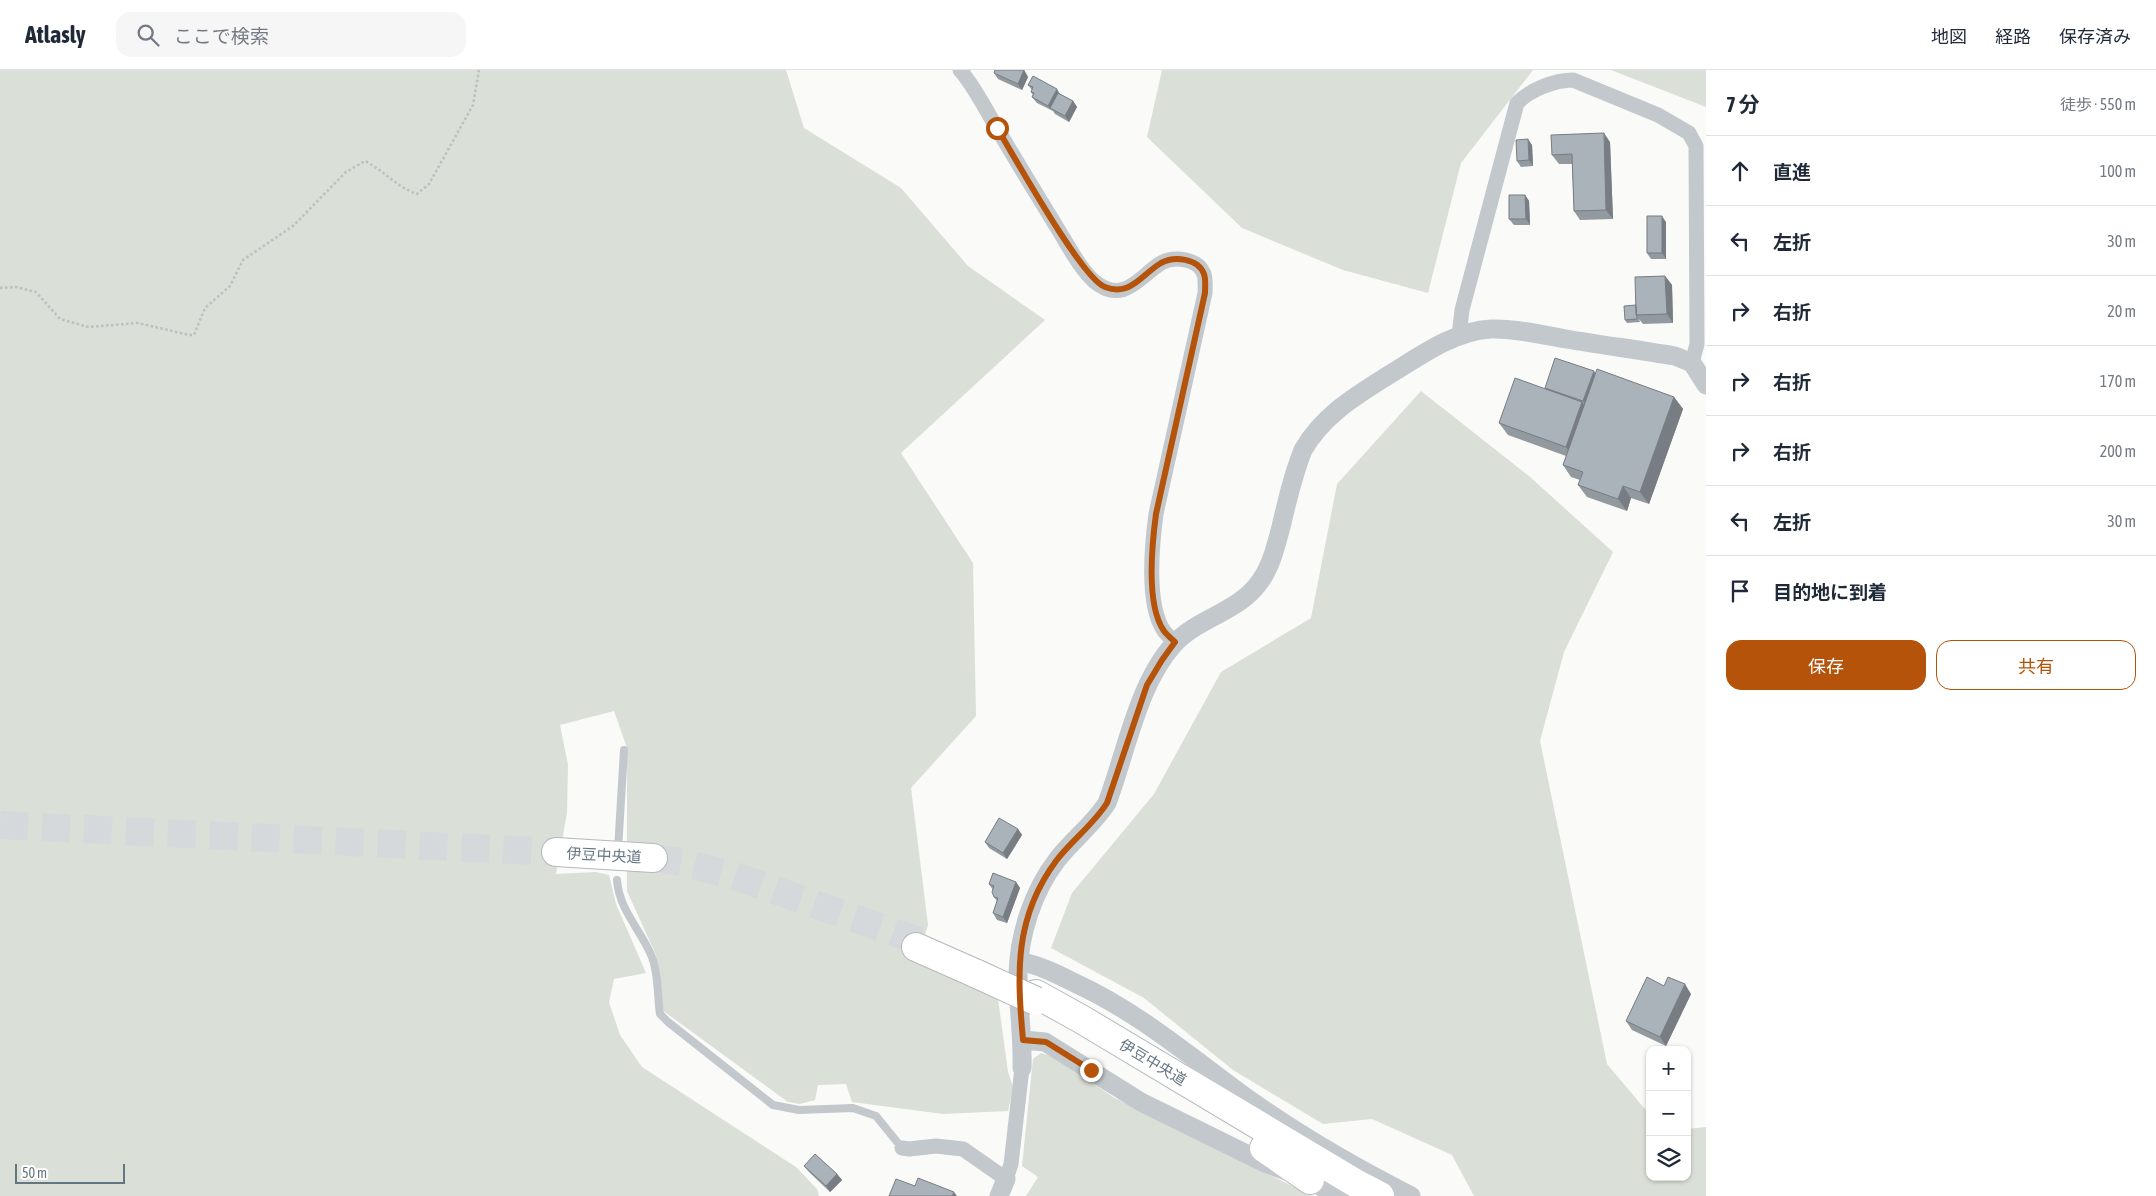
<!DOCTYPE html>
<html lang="ja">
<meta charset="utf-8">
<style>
body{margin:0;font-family:"Asap Condensed","Noto Sans JP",sans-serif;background:#f6f6f7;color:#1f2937}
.controls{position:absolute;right:15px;bottom:15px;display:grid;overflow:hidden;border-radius:10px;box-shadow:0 1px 4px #0004}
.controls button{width:45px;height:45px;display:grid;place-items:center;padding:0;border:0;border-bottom:1px solid #e0e1e3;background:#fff;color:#1f2937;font:25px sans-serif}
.scale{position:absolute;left:15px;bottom:12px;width:110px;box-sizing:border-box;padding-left:5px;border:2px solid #657683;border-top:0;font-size:14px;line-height:18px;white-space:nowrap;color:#657683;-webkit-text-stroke:4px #fff;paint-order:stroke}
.stop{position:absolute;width:15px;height:15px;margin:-11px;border:4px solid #b45309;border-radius:50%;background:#fff}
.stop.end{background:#b45309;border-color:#fff;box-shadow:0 1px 5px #0008}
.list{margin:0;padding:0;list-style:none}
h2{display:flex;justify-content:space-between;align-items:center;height:65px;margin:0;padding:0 20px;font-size:21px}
h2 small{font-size:16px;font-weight:400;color:#747a83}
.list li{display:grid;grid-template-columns:32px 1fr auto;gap:15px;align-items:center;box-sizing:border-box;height:70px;padding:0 20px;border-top:1px solid #e0e1e3}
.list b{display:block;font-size:19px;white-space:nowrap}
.list em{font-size:16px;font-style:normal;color:#747a83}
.actions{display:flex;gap:10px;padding:15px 20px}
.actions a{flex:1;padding:11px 0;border:1px solid #b45309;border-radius:15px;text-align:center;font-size:18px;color:#b45309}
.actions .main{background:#b45309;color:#fff}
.icon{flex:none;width:28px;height:28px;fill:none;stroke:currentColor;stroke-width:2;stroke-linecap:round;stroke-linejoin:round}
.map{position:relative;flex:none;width:1706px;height:1126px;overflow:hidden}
header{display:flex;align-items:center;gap:30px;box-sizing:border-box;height:70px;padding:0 25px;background:#fff;border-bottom:1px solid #e0e1e3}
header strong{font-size:24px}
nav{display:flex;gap:28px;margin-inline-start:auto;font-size:18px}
.search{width:350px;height:45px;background:#f6f6f7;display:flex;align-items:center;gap:12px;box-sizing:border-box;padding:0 18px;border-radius:15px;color:#747a83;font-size:19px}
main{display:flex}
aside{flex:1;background:#fff}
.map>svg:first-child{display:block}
.green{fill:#dadfd7}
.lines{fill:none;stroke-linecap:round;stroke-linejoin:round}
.motorway-tunnel{stroke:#d5d9db;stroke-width:28;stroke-dasharray:28 14;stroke-linecap:butt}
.motorway-casing{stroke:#b4b9bd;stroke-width:30}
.path{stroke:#bbbfc2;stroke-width:2.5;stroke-dasharray:2.5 2.5;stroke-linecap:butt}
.service{stroke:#c3c8cc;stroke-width:8}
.minor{stroke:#c3c8cc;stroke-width:15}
.tertiary{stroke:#c3c8cc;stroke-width:19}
.motorway{stroke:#fff;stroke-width:28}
.motorway-bridge-casing{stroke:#b4b9bd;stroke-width:30;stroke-linecap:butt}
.motorway-bridge{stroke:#fff;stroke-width:28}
.wall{fill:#929a9f}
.shaded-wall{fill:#777d82}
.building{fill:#aab3b9;stroke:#777d82}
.route{stroke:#b45309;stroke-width:6}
.labels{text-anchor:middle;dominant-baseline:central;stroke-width:5;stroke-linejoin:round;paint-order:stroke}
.street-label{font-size:15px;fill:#657683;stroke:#fff}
</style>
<header>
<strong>Atlasly</strong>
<div class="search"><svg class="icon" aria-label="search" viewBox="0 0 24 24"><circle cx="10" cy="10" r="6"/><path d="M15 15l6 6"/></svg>ここで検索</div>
<nav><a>地図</a><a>経路</a><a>保存済み</a></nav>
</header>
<main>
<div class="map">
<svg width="1706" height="1126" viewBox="0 0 1706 1126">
<rect width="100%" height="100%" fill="#fafaf8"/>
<path class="green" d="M0,0h786l18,58 97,60 67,78 77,54 -144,133 72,110 3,153 -65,72 17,137 -10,33 27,18 53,23 10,73 5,15 -5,24 -65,3 -91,-12 -6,-18 -28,1 -3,15 -15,4 -12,-2 -126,-92 -6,-55 -29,-64v-143l-13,-37 -54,14 8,40 -1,48 -11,61 40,-2 13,3 7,29 30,69 -32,6 -5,23 11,33 22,32 154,100 21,22 2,7h-819z
M1162,0h371l-72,93 -33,130 -85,-23 -101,-42 -95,-91z
M1611,0h95v37z
M1421,321l108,85 84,76 -49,100 -24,89 67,323 43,51v62h37v-48l19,-2v69h-232l-22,-41 -80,-36 -49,5 -90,-54 -89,-72 -93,-50 21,-55 82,-99 67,-122 90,-54 26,-134z
M1041,983l16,5 56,39 199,99h-286l12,-19 -16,-11 11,-107z"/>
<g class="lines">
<path class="motorway-tunnel" d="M0,755l556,27
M653,788l28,4 51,13 187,66"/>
<g class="motorway-casing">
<path id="motorway" d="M556,782l97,6
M916,877l61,27
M1036,924l45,25 276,165 23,12
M1264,1078l46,32"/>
</g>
<path class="path" d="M0,218l16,-1 20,5 24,27 28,8 50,-4 51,12h5l11,-27 25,-22 13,-26 50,-34 53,-54 19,-11c19,10 32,26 52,33l12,-10 44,-79 6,-35"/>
<path class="service" d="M618,780l6,-100
M617,810c2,30 24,50 35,77 7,18 5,38 8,57l8,8 105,83 26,5 54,-2 23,8 26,32"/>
<path class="minor" d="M960,0c15,17 25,39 37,58 19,33 39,65 59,98 11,17 23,42 39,56 29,23 45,-6 66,-19 13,-7 37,-5 43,11 2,6 1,13 1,19l-49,221c-4,30 -10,91 8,117 3,4 7,8 11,11
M1459,266l3,-26 55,-207c13,-13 37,-23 56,-23l85,35 31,18 7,13 1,198 -5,19
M902,1078l7,1 27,-3 27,3 43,30 5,-15 11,-96"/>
<path class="tertiary" d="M1019,891c20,4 38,13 56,22 65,30 118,76 176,118 51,36 105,67 160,95
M1023,970l22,2 96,60 124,61 45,17 27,16
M1022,998c1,-31 -4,-63 -4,-94 1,-40 15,-83 39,-114 15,-20 36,-35 50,-57 19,-50 31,-120 67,-159 26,-28 65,-31 87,-64 11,-16 15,-35 20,-53 6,-26 12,-52 22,-77 19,-33 49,-52 81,-72 32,-19 68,-47 107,-49 24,-1 51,6 75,10 36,6 73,11 109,17l17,7 14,22
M999,1126l7,-17"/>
<use href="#motorway" class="motorway"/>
<g class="motorway-bridge-casing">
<path id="motorway-bridge" d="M977,904l59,27"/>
</g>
<use href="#motorway-bridge" class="motorway-bridge"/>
</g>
<path class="wall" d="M1024,0l4,7 -6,13 -24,-11 -4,-6z
M1028,15l32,9 13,7 4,6 -8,15 -14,-8 -2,-3 -16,-8 -5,-6 1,-2 -2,-3 1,-2z
M1610,72l3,77 -33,1 -6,-9 -2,-47h-13l-7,-9z
M1532,75l1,21 -12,1 -4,-6z
M1525,125l4,6 1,24h-16l-5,-6z
M1666,152v37h-15l-4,-6z
M1665,206l7,9 1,38 -30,1 -4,-5 1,3 -13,1 -2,-3 11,-15z
M1595,303l79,24 9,12 -34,95 -18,-6 -4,13 -40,-14 -9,-12 2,-5 -9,-3 -8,-12 3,-9 -58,-21 -9,-12 47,-34 -1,-1z
M1018,759l4,6 -15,24 -18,-11 -4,-6z
M1016,812l4,6 -13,35 -10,-3 -4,-7 4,-12 -3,-4 -1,-7 -4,-6z
M1691,924l-25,52 -34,-16 -6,-9z
M804,1096l33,8 5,6 -12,12 -21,-20z"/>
<path class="shaded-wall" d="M1024,0l4,7 -6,13 -4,-6z
M1057,19l4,7 -11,12 3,4 -5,-6z
M1073,31l4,6 -8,15 -4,-6z
M1604,63l6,9 3,77 -7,-9z
M1528,69l4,6 1,21 -4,-6z
M1525,125l4,6 1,24 -4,-6z
M1662,146l4,6v37l-4,-6z
M1665,206l7,9 1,38 -6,-9z
M1594,301l6,10 -10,30 -7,-10z
M1674,327l9,12 -34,95 -9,-12z
M1582,332l8,12 -16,45 -8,-12z
M1623,416l8,12 -4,13 -9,-12z
M1018,759l4,6 -15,24 -4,-6z
M1016,812l4,6 -13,35 -4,-6z
M1685,914l6,10 -25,52 -6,-9z
M837,1104l5,6 -12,12 -4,-6z
M954,1122l3,4h-5z"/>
<path class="building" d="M995,0h29l-6,14 -24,-11z
M1033,6l24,13 -9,17 -16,-9 2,-4 -3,-1 2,-5 -5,-2z
M1058,23l15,8 -8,15 -15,-8z
M1604,63l2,77 -32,1 -2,-57 -20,1 -1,-20z
M1528,69l1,21 -12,1 -1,-21z
M1509,125h16l1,24h-17z
M1647,146h15v37h-15z
M1665,206l2,38 -31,1 -1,-38z
M1636,235l1,14 -12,1 -1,-14z
M1555,288l39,13 -11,30 -38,-13z
M1597,299l77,28 -34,95 -17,-6 -5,13 -40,-14 5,-13 -20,-7z
M1515,308l67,24 -16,45 -67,-24z
M999,748l19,11 -15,24 -18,-11z
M993,803l23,9 -13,35 -10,-4 5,-15 -4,-1 -2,-5 2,-6 -5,-2z
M1647,907l17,9 4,-9 17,7 -25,53 -34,-16z
M815,1084l22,20 -11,12 -22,-20z
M918,1108l36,14 -2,4h-63l7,-17 19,7z"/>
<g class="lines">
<path class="route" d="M997,58c17,28 85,151 108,159 26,10 37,-13 56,-24 13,-7 37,-5 43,11 2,6 1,13 1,19l-49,221c-4,30 -10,91 8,117 3,4 8,8 11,11l-13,18 -15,25 -40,118c-14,22 -35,37 -51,58 -42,57 -39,112 -33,179l23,2 45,28"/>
</g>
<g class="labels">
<g class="street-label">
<text transform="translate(604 785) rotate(3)">伊豆中央道</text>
<text transform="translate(1153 992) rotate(31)">伊豆中央道</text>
</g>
</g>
</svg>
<div class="controls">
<button>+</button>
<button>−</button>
<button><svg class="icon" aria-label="layers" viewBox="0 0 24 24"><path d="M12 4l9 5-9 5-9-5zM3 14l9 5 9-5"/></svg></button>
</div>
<div class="scale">50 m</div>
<div class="stop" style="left:997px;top:58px"></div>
<div class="stop end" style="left:1091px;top:1000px"></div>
</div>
<aside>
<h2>7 分<small>徒歩 · 550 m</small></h2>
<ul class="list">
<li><svg class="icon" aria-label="ahead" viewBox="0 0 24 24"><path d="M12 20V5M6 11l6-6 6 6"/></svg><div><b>直進</b></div><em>100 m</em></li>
<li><svg class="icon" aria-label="left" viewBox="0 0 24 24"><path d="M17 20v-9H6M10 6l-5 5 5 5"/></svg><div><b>左折</b></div><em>30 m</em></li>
<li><svg class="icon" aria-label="right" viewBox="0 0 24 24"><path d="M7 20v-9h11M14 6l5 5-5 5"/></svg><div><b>右折</b></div><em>20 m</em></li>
<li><svg class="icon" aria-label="right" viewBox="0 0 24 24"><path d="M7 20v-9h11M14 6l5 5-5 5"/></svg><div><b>右折</b></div><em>170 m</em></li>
<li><svg class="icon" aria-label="right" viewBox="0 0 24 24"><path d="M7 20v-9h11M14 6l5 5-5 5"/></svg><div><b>右折</b></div><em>200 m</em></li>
<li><svg class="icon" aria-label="left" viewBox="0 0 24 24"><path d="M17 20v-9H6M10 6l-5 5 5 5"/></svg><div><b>左折</b></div><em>30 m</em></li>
<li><svg class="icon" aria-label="arrive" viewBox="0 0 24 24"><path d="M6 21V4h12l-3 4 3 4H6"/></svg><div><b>目的地に到着</b></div></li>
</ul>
<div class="actions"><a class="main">保存</a><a>共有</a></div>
</aside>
</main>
